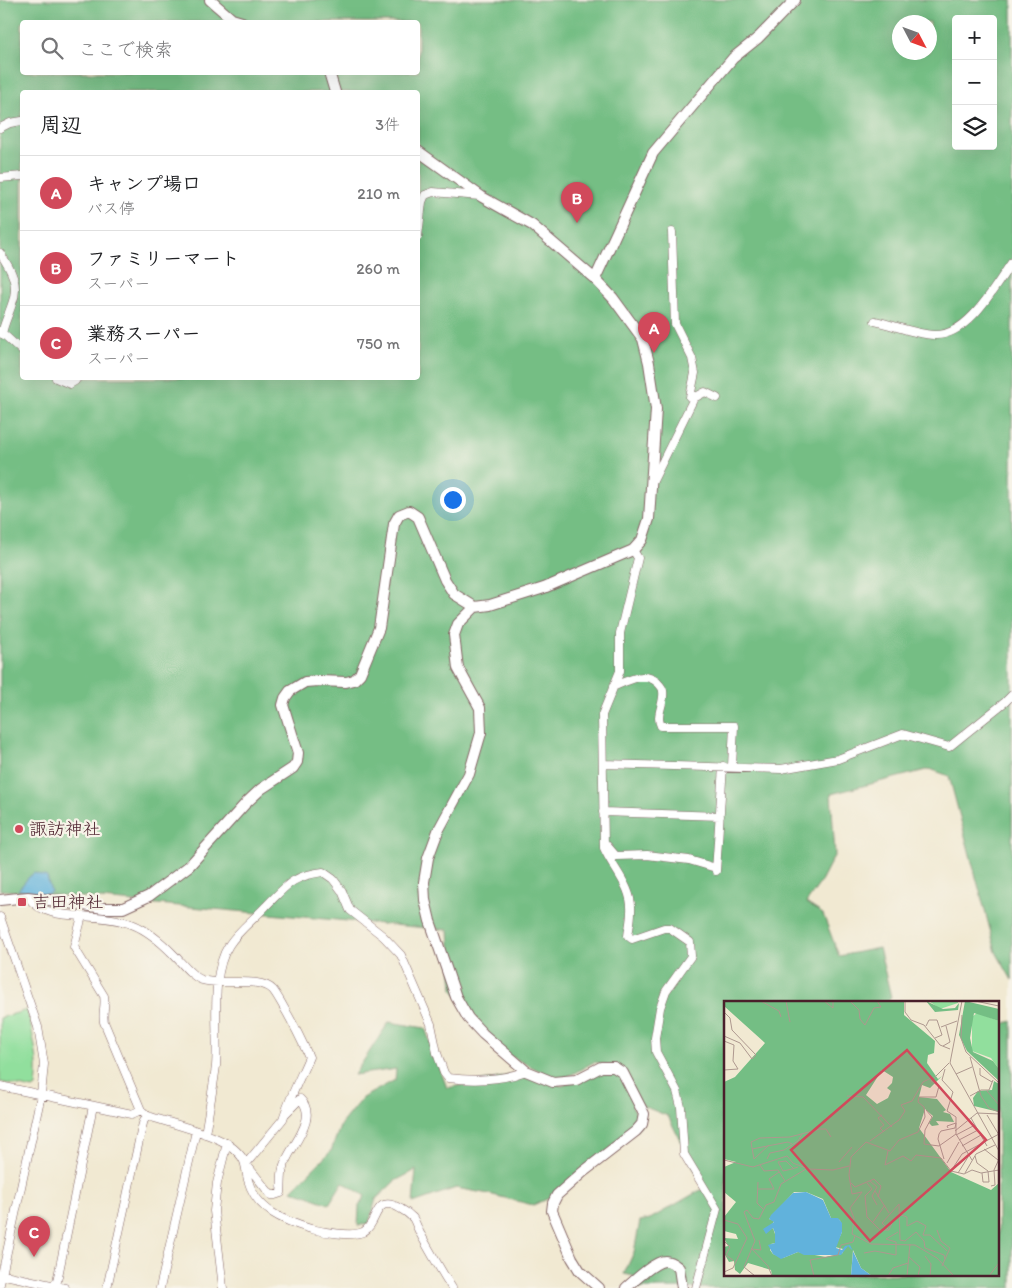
<!DOCTYPE html>
<html lang="ja">
<meta charset="utf-8">
<style>
body{margin:0;font-family:Itim,"Klee One",sans-serif;background:#f6f6f6;color:#202124}
.controls{position:absolute;right:15px;top:15px;display:grid;overflow:hidden;border-radius:5px;box-shadow:0 5px 20px #0002}
.controls button{width:45px;height:45px;display:grid;place-items:center;padding:0;border:0;border-bottom:1px solid #e0e0e0;background:#fff;color:#202124;font:25px sans-serif}
.compass{position:absolute;left:892px;top:15px;width:45px;height:45px;border-radius:50%;background:#fff;box-shadow:0 5px 20px #0002;rotate:131deg}
.you{position:absolute;left:452px;top:499px;width:18px;height:18px;margin:-12px;border:4px solid #fff;border-radius:50%;background:#1a73e8;box-shadow:0 0 0 8px #1a73e833}
.badge{display:grid;place-items:center;width:32px;height:32px;border-radius:50%;background:#d1495b;color:#fff;font-size:16px;font-weight:700}
.pin{position:absolute;translate:-50% -41px;filter:drop-shadow(0 1px 2px #0008)}
.pin::after{content:'';position:absolute;top:26px;width:18px;height:15px;background:inherit;clip-path:polygon(0 0,100% 0,50% 100%)}
.list{margin:0;padding:0;list-style:none}
h2{display:flex;justify-content:space-between;align-items:center;height:65px;margin:0;padding:0 20px;font-size:21px}
h2 small{font-size:16px;font-weight:400;color:#757577}
.list li{display:grid;grid-template-columns:32px 1fr auto;gap:15px;align-items:center;box-sizing:border-box;height:75px;padding:0 20px;border-top:1px solid #e0e0e0}
.list b{display:block;font-size:19px;white-space:nowrap}
.list p{margin:0;font-size:16px;white-space:nowrap;color:#757577}
.list em{font-size:16px;font-style:normal;color:#757577}
.icon{flex:none;width:28px;height:28px;fill:none;stroke:currentColor;stroke-width:2;stroke-linecap:round;stroke-linejoin:round}
.map{position:relative;flex:none;width:1012px;height:1288px;overflow:hidden}
.search{position:absolute;background:#fff;box-shadow:0 5px 20px #0002;left:20px;top:20px;width:400px;height:55px;display:flex;align-items:center;gap:12px;box-sizing:border-box;padding:0 18px;border-radius:5px;color:#757577;font-size:19px}
.panel{position:absolute;background:#fff;box-shadow:0 5px 20px #0002;left:20px;top:90px;width:400px;height:290px;border-radius:5px}
.map>svg:first-child{display:block}
.green{fill:#91df9d;stroke:#6e7f64}
.forest{fill:#74be84;stroke:#5f6e58;fill-rule:evenodd}
.water{fill:#61b2dc;stroke:#566884}
.lines{fill:none;stroke-linecap:round;stroke-linejoin:round}
.minor-casing{stroke:#846665;stroke-width:9}
.tertiary-casing{stroke:#846665;stroke-width:12}
.minor{stroke:#fff;stroke-width:8}
.tertiary{stroke:#fff;stroke-width:10}
.poi-dot{fill:#d1495b;stroke:#f7f3e8;stroke-width:2}
.labels{text-anchor:middle;dominant-baseline:central;stroke-width:4.5;stroke-linejoin:round;paint-order:stroke}
.poi-label{font-size:18px;fill:#4a1f2b;stroke:#f7f3e8;text-anchor:start}
.inset-road{fill:none;stroke:#ae988f;stroke-width:1}
.view{fill:#d1495b;fill-opacity:0.15;stroke:#d1495b;stroke-width:2.5}
.inset-edge{fill:none;stroke:#4a1f2b;stroke-width:2.5}
</style>
<div class="map">
<svg width="1012" height="1288" viewBox="0 0 1012 1288">
<rect width="100%" height="100%" fill="#f7f3e8"/>
<filter id="ink" filterUnits="userSpaceOnUse"><feTurbulence type="fractalNoise" baseFrequency=".02" numOctaves="2"/><feDisplacementMap in="SourceGraphic" scale="10" xChannelSelector="R" yChannelSelector="G"/><feConvolveMatrix kernelMatrix="1 2 1 2 8 2 1 2 1" color-interpolation-filters="sRGB"/></filter>
<filter id="wash" filterUnits="userSpaceOnUse"><feTurbulence type="fractalNoise" baseFrequency=".0096" numOctaves="4" result="noise"/><feDisplacementMap in="SourceGraphic" scale="20" xChannelSelector="R" yChannelSelector="G"/><feGaussianBlur stdDeviation="1.12" result="paint"/><feColorMatrix in="noise" values="0 0 0 0 0 0 0 0 0 0 0 0 0 0 0 0 0 1.4 0 .05"/><feComposite in="paint" operator="in"/></filter>
<g filter="url(#wash)">
<rect width="100%" height="100%" fill="#f1e9d2"/>
<path class="green" d="M27,1010c6,27 13,49 9,77l-3,2 -33,-7v-64z"/>
<path class="forest" d="M0,0h1012v980l-16,-28 -47,-176 -19,-7 -99,25 4,60 -15,29 -14,20 17,11 16,42 40,-8 12,49 -3,5h-162v272h272v-248l14,-5v267h-379l1,-12 -10,-2 10,-22 6,-31 10,-2 54,-31 -36,-72 -28,-11 -5,-10 -3,11 10,18 -85,71 -24,10 -44,-11 -33,-6 -43,15 3,-33 -21,11 -19,18 -7,24 -11,3 1,-20 6,-10 -22,-14 -14,22 -37,-14 39,-39 10,-27 21,-26 33,-18 1,-11 -42,6 35,-53 36,6 22,60 52,-10 27,-7 36,15 39,-19h19l-26,-5 -34,19 -54,-27 -53,-64 -4,-60 -449,-40zM956,19h37v127h-37zM22,22h396v50h-396zM900,22h30v30h-30zM22,92h396v286h-396z"/>
<path class="water" d="M34,873l13,4 4,15 -4,2 -29,-4 11,-13z"/>
</g>
<g filter="url(#ink)">
<g class="lines">
<g class="minor-casing">
<path id="minor" d="M0,128l10,-5 12,-2
M0,178l22,-2
M672,232l3,92 17,34 3,15 -5,24 4,1
M418,236l4,-34 3,-7 8,-3 47,4
M0,253c11,16 20,32 12,51 -3,10 -8,19 -10,30
M875,321c19,4 39,13 59,14 34,2 61,-49 78,-73
M0,331l22,20
M56,378l14,6 5,-3 2,-3
M653,481l41,-83 11,-6 12,6
M633,550l5,8 -18,75v38l-18,44 2,133c9,21 29,39 27,64 0,8 -2,16 -3,24l4,3 32,-11h6l20,14 1,14 -25,35 -6,17 -5,30 1,14 21,39 4,16 3,47 33,55 -21,79
M613,687c14,-6 30,-16 44,-5 2,2 6,6 6,9 2,12 -8,24 -2,35h73l-2,40
M603,764l178,5 57,-10 65,-25 46,13 56,-45 7,-7
M603,812l117,4
M604,842l12,14 31,-1 42,5 27,8
M716,871l7,-105
M28,897c12,17 35,18 54,19l-8,31 30,49c2,9 -2,17 0,26l37,88 7,6c22,7 68,18 85,32 15,13 11,16 15,32 8,30 36,41 63,49 12,3 41,8 52,3 16,-8 10,-40 38,-23 4,2 9,6 12,9 3,5 5,12 8,17 10,18 20,36 31,53
M82,916c43,3 60,6 92,39 8,8 17,21 28,25 19,6 58,-4 71,10 4,5 7,11 10,16 10,17 18,33 26,51 -9,21 -19,40 -26,62l-37,45 25,31h4l6,-2c1,-8 0,-17 2,-25 4,-19 38,-49 17,-69l-15,15
M0,917l38,110 6,37 -3,31 -41,189
M0,1086l132,28 9,-4
M205,1134c4,-23 8,-46 11,-68 3,-36 -7,-90 13,-121 9,-14 25,-26 37,-39 21,-21 26,-30 57,-34l10,7 9,12 8,19 33,26 18,19 30,69 6,29 7,20 4,5c26,3 53,3 78,-7
M0,1274l65,14
M56,1286l37,-180
M107,1288l35,-161 2,-7 4,-4
M160,1288l36,-157
M223,1288l-9,-77 3,-28 10,-40"/>
</g>
<g class="tertiary-casing">
<path id="tertiary" d="M210,0l22,19 10,3
M329,72l6,20
M418,151l64,46 50,28 63,54 18,19 30,41 6,24 7,46 -7,110 -7,21 -9,10 -89,38 -54,17 -15,2 -17,17 -4,11 4,33 22,40 1,25 -12,41 -31,57 -10,27 -4,24 1,18 5,21 26,76 12,21 15,16 43,37 27,11 23,-2 25,-13h13l9,6 21,41 -2,10 -6,7 -53,41 -26,23 -4,8 -1,8 20,47 8,13 19,17
M595,279l58,-126 80,-95 25,-20 37,-38
M0,900l28,-3 76,11h19l26,-12 40,-30 57,-63 15,-14 32,-21 4,-6 1,-9 -15,-48 2,-7 5,-7 15,-9 13,-1 28,1 8,-2 6,-6 19,-46 15,-104 5,-9 10,-4 9,6 27,63 9,14 21,13
M626,1288c8,-7 29,-27 39,-27 6,0 10,4 14,7l3,20"/>
</g>
<use href="#minor" class="minor"/>
<use href="#tertiary" class="tertiary"/>
</g>
</g>
<g class="poi-dot">
<circle cx="19" cy="829" r="5"/>
<rect x="17" y="897" width="10" height="10" rx="2.5"/>
</g>
<g class="labels">
<g class="poi-label">
<text x="29" y="829">諏訪神社</text>
<text x="32" y="902">吉田神社</text>
</g>
</g>
<g transform="translate(724 1001)">
<rect width="275" height="275" fill="#f1e9d2"/>
<path d="M205,0h29v2l-18,6zM253,12l22,8v48l-8,-11 -19,-7v-34z" fill="#91df9d"/>
<path d="M0,0h180v14l31,26 -1,12 -6,2 -1,8 11,16 4,-3 -12,12 -8,-3 -3,12 18,2 9,11 -3,2 7,2 4,8 -18,-1 3,4 -7,1 -3,-3 4,-7 -8,-7 -6,19 32,44 40,18 8,-7v93h-127l-11,-8 -8,-18 -2,26h-79l-1,-6 -23,-7 -8,11 -5,-4 -1,-9 -5,1 -5,-9v-6l4,-1 -4,-8 14,1 -2,-5 -12,-3v-14l12,-15 -12,-10v-25l12,-5 -12,-3v-77l11,-5 30,-34 -41,-37zM158,69l11,7 -1,6 -5,5 4,3 -3,7 -11,6 -11,-9zM70,191h12l17,7 8,19 9,2 2,12 -7,15 8,2v4l-17,4 -28,-5 -15,6 -10,-4 -3,-4 1,-6 4,-1v-9l-2,-6 -5,3 6,-10 -5,-2zM202,0l17,8 12,-1 4,-5 -1,7 -23,2zM241,0l34,8v12l-25,-8 -4,25 3,14 20,9 6,8v12l-32,-30 -8,-16zM270,80l5,3v28l-25,-6 -1,-8 5,-7 14,-1z" fill="#74be84" fill-rule="evenodd"/>
<path d="M82,191l17,8 8,18h7l4,5v9l-6,16 6,2 3,-4 5,-1 11,23 11,8h-21l2,-25 -5,-5 -7,9h-37l-6,-3 -17,7 -8,-5 -5,-9 7,-2v-10l-2,-5 -7,6 -3,-5 11,-7 -5,-3 2,-4 22,-22z" fill="#61b2dc"/>
<path class="inset-road" d="M37,0l18,10 2,6M62,0l4,21M100,0l9,7v-7M126,0l9,9 1,9 5,6 9,-17 7,-1 -4,-6M181,0v11l6,8 13,5 16,20 10,4M238,0l-12,62 49,88M251,0l24,5M0,11l6,6 2,12 24,25 -4,4 -12,-16 -16,-7M238,14l-1,23 5,14 33,31M202,25l3,-6h8l5,15 -7,3M217,26l16,-6M0,40l10,4 -1,16 5,8 -14,1M219,45l7,-4 -4,-16M246,56l11,39 8,12 10,4M225,62l-18,18 8,5 -3,11h-17l-1,5 6,5 1,10 -7,15 -19,8 -9,11 -24,-9 -15,15 -2,18 3,19 10,-2 -12,16 4,10 -2,16 19,10 44,1 22,13 17,18M256,67v7l12,7M221,68l-3,11 11,12 -6,19 9,6v17l16,26M232,73l16,-7M263,90l12,14M123,95l16,1 29,30M246,95l11,-6h8l4,-10M202,109l6,7 -7,13 -1,14 15,2 17,-12M158,114l-4,3 6,7 -4,3 4,4M263,114l12,20M247,117l16,28M231,130l22,-18 22,1M232,134l19,-10M235,139l19,-10M146,140l29,-21 6,-9 -4,-6 11,-4 11,-19 10,-5M45,144l-15,14 -3,-17 9,-4 30,-1 30,-8h6l5,8M238,145l19,-11M28,148l36,-7 4,2M260,148l14,11M164,150l-3,14 18,-9 8,5 5,-6 25,3 10,13 13,3 8,-4 9,3 18,-3M251,155l2,7 11,8M43,158l3,-6 14,-3 14,-9 4,-7M220,158l-6,-20 1,-5 2,-3 14,-3 1,-5 -9,3 1,2M0,159l29,7 34,-11 6,7 15,6 25,1 16,-4M115,161l13,-15M223,162l12,-21M36,164l4,6 14,-1 7,11M69,167l-7,-7 -8,1 5,9 9,-2 6,-2M227,170l11,-17 37,-20M234,172l10,-16M241,172l11,-19 19,-9M258,172l1,9h6l-1,-11M146,180l7,6 -5,9 5,9M34,181l-1,21 6,6M127,182l4,4 19,-8 7,7 -3,11M143,182l5,6 -7,7 2,21 13,13h9M267,185l4,-1 -1,-15 5,-11M34,188h16M50,188l-5,-10 10,-7M151,190l14,22M177,214l6,2v9l10,-5 9,5 -3,9h7l17,16M0,219l14,4 9,14 -14,30 -9,4M149,221l12,-17M165,229l-7,-7 17,-19 1,36 5,1 11,-9 8,9 1,7 19,7 1,4M165,229l5,-11 6,-5M213,229l4,11 9,7 -8,18M0,240l6,6 -4,8 8,6M27,247l17,18 4,10M28,248l9,1 -2,-10M140,252l11,-2 21,4v-13l-10,-3 12,-7M201,255l6,8 -1,12M185,256l11,10 -2,9M31,275l-11,-9 11,-26 -11,-29 3,-2 6,8 6,1 7,-14 8,-3 7,-18 25,-15M90,275l-4,-16 28,-5 3,-10 12,-3 2,-6M164,275l5,-8 15,-5M183,275l3,-32M265,275l10,-13"/>
<path class="view" d="M183,49l79,90 -116,101 -79,-91z"/>
<rect width="275" height="275" class="inset-edge"/>
</g>
</svg>
<div class="controls">
<button>+</button>
<button>−</button>
<button><svg class="icon" aria-label="layers" viewBox="0 0 24 24"><path d="M12 4l9 5-9 5-9-5zM3 14l9 5 9-5"/></svg></button>
</div>
<svg class="compass" viewBox="-18 -18 36 36"><path d="M0-13l5 13h-10z" fill="#e53935"/><path d="M0 13l5-13h-10z" fill="#757577"/></svg>
<div class="you"></div>
<div class="pin badge" style="left:654px;top:353px">A</div>
<div class="pin badge" style="left:577px;top:223px">B</div>
<div class="pin badge" style="left:34px;top:1257px">C</div>
<div class="search"><svg class="icon" aria-label="search" viewBox="0 0 24 24"><circle cx="10" cy="10" r="6"/><path d="M15 15l6 6"/></svg>ここで検索</div>
<section class="panel">
<h2>周辺<small>3件</small></h2>
<ul class="list">
<li><span class="badge">A</span><div><b>キャンプ場口</b><p>バス停</p></div><em>210 m</em></li>
<li><span class="badge">B</span><div><b>ファミリーマート</b><p>スーパー</p></div><em>260 m</em></li>
<li><span class="badge">C</span><div><b>業務スーパー</b><p>スーパー</p></div><em>750 m</em></li>
</ul>
</section>
</div>
